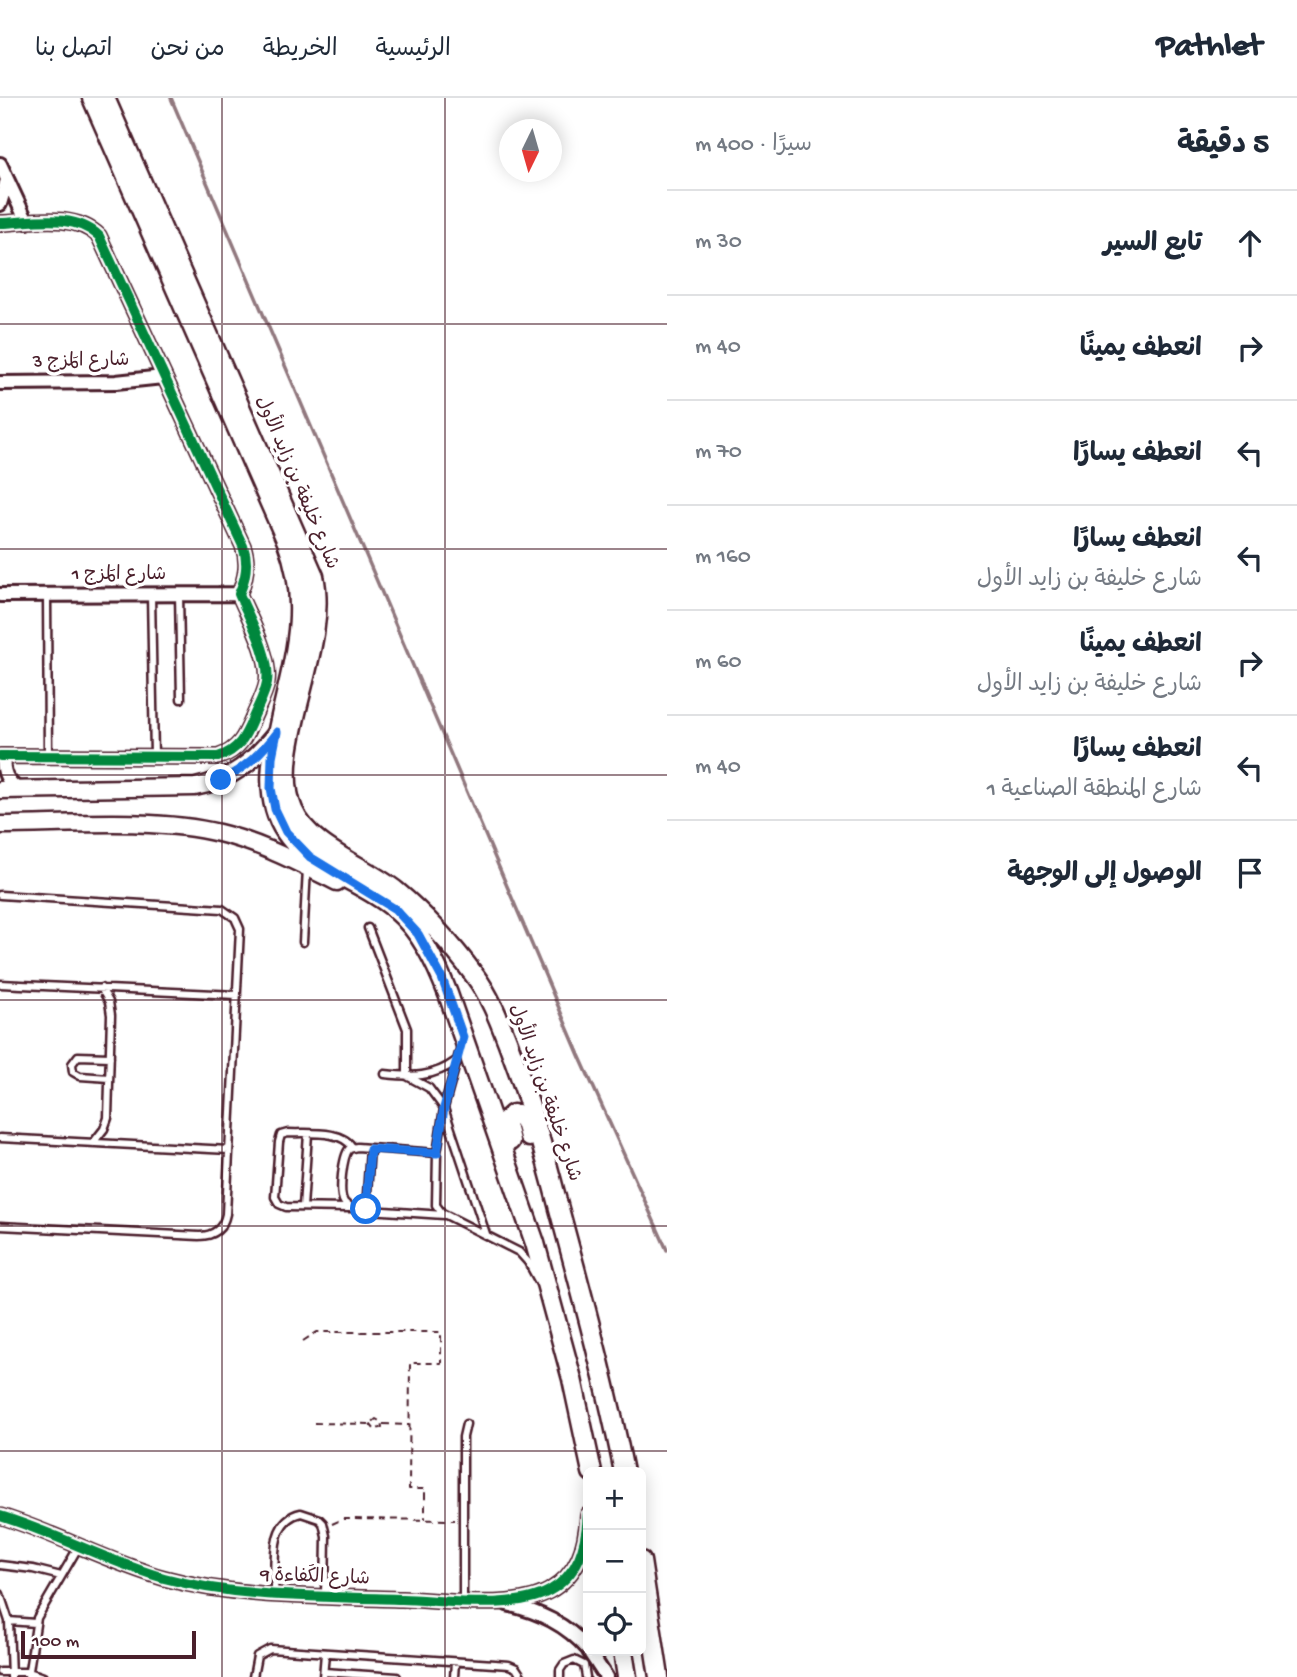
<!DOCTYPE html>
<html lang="ar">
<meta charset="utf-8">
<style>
body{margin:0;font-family:"Gochi Hand","Playpen Sans Arabic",sans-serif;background:#f2f2f3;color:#1f2937;direction:rtl}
.controls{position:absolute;right:21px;bottom:21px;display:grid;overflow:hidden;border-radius:10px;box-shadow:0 4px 18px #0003}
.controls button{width:63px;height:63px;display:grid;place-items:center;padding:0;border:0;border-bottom:2px solid #e0e1e3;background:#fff;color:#1f2937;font:35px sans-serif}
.compass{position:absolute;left:499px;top:21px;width:63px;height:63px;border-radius:50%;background:#fff;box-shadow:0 4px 18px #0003;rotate:185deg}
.scale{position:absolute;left:21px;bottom:18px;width:175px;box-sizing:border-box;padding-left:7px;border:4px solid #4a1f2b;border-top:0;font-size:19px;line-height:24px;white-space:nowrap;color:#4a1f2b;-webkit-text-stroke:5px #fff;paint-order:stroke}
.stop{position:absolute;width:21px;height:21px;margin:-16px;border:5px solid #1a73e8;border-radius:50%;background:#fff}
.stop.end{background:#1a73e8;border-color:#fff;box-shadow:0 2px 7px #0008}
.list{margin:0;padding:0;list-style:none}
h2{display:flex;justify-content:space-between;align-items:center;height:91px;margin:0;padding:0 28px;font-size:30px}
h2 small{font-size:23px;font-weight:400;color:#747a83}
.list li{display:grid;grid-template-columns:46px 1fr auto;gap:21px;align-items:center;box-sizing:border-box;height:105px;padding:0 28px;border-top:2px solid #e0e1e3}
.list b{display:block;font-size:26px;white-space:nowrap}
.list p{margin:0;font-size:23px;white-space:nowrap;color:#747a83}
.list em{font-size:23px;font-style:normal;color:#747a83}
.icon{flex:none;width:38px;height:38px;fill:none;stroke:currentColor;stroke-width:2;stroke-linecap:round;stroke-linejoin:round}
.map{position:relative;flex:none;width:667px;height:1579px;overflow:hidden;direction:ltr}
header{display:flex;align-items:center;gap:42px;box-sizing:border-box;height:98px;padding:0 35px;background:#fff;border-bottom:2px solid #e0e1e3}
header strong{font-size:33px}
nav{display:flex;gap:38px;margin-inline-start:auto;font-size:24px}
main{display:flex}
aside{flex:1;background:#fff}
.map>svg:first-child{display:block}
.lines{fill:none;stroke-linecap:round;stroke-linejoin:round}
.stream{stroke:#91787e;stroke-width:3.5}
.service-casing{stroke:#4a1f2b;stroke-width:11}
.minor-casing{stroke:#4a1f2b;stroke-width:18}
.tertiary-casing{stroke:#4a1f2b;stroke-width:21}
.secondary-casing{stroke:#4a1f2b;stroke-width:23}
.path{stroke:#4a1f2b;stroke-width:2;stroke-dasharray:7 5;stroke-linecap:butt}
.service{stroke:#fff;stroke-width:6}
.minor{stroke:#fff;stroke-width:12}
.tertiary{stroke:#fff;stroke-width:16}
.secondary{stroke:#fff;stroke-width:18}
.cycleway-casing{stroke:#fff;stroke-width:15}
.cycleway{stroke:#00873e;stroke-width:10}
.route{stroke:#1a73e8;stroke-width:9}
.grid{fill:none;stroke:#4a1f2b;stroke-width:2;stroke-opacity:0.55}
.labels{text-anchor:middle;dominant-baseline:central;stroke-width:7;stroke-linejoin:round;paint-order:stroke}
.street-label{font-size:19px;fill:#4a1f2b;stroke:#fff}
</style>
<header>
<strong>Pathlet</strong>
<nav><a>الرئيسية</a><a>الخريطة</a><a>من نحن</a><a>اتصل بنا</a></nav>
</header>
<main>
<aside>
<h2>5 دقيقة<small>سيرًا · 400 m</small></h2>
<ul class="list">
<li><svg class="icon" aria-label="ahead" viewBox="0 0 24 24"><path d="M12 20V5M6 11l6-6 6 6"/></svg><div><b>تابع السير</b></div><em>30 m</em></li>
<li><svg class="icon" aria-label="right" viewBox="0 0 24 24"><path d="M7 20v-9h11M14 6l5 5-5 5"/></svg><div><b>انعطف يمينًا</b></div><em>40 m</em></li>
<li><svg class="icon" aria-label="left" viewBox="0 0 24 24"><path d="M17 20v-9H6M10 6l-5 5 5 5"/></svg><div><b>انعطف يسارًا</b></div><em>70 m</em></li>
<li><svg class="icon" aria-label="left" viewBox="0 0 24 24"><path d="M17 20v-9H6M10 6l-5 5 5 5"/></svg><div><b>انعطف يسارًا</b><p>شارع خليفة بن زايد الأول</p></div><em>160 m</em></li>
<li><svg class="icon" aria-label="right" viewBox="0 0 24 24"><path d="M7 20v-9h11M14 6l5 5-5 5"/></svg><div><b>انعطف يمينًا</b><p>شارع خليفة بن زايد الأول</p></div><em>60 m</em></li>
<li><svg class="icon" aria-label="left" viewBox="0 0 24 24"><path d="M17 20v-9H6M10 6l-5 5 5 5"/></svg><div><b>انعطف يسارًا</b><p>شارع المنطقة الصناعية 1</p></div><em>40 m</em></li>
<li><svg class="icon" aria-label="arrive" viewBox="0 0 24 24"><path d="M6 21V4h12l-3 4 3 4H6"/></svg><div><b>الوصول إلى الوجهة</b></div></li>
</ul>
</aside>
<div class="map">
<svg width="667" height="1579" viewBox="0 0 667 1579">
<rect width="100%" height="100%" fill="#fff"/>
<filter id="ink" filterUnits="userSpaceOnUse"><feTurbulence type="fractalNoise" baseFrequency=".0143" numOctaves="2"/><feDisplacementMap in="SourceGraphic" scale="14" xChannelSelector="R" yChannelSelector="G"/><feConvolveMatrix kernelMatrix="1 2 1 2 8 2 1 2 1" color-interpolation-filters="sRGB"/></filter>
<g filter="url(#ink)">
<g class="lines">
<path class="stream" d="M171,0l408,957 88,195"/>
<g class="service-casing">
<path id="service" d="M179,496l2,105
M47,497l1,162
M151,497l3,161
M0,797l222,14 13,9 5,11 -14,285c-3,15 -12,22 -27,22l-199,-10
M368,830l39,101v47
M303,844l4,-73
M0,886l237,11
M461,948l-17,62 -7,45 -1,52 6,8 77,39 9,10 12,22
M385,976c27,3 48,4 71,-13
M407,978l22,12 15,20 42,126
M109,980l-29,-2 -7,-4 -1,-8 6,-8 32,1
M0,1040l229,12
M93,1045l11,-14 4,-11 3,-103 -2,-13 -8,-14
M437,1055l-80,-6 -8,2c-6,7 -11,44 -5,53 3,4 6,5 10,7l90,6
M303,1109l5,-73
M349,1110l-63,-1 -7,-3 -4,-7 4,-55 2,-7 7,-2c20,1 54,-4 65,15
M366,1111l4,-61
M0,1467l33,4 28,7
M0,1496l9,27 2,56
M274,1497c2,-27 -7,-75 27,-82l18,6 4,4 3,13 -1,60
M463,1503v-164l3,-13
M9,1523l26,2
M0,1574h29l14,5
M324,1574l73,5
M28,1579l9,-59 42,-72
M253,1579l4,-21 13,-7 239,16 7,3 6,9
M323,1579l2,-24
M454,1579l1,-15
M560,1579v-7l4,-6 10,-4 10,5 2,12"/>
</g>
<g class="minor-casing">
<path id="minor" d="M0,66l27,58
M0,106l7,-24
M0,125c32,-1 74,-11 99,13l144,310c6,17 3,32 -4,48 10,24 32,62 28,88 -2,12 -9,24 -14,36 -8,19 -14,32 -35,39l-218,-1
M0,285l116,-1 47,-5
M0,497l239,-1
M3,658c0,16 3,25 16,34
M0,1418c56,17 108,46 164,62 78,21 158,18 238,21 41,1 111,12 147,-8 30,-17 37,-45 39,-76
M507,1506c33,8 59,20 81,45
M589,1553l17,26"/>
</g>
<g class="tertiary-casing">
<path id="tertiary" d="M0,692l195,-3c37,-7 59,-26 82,-55
M0,727c68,0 154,-8 219,8 42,10 79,30 118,49"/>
</g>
<g class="secondary-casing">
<path id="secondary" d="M92,0l195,444c25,65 6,119 -8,183 -6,28 -12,56 -4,84 16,57 81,66 120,100 26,22 41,54 53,85l87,249 37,136 20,93
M105,0l209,478c16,74 -47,172 -21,234 16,38 72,56 103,81 29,24 57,55 79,85 15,20 24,44 33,67 20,53 36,107 50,162 24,89 48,177 66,267
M510,1043l-5,-20 8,-7c13,1 13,13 16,23
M641,1463l18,116
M623,1553l4,26"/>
</g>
<path class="path" d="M303,1243l14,-9h124v31h-31l-1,126h16v30
M314,1325l56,1 6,-5 5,3 1,5 -7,3 -5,-6
M383,1326l26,1
M332,1426l11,-5 112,1"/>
<use href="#service" class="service"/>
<use href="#minor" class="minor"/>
<use href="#tertiary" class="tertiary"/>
<use href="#secondary" class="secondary"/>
<g class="cycleway-casing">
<path id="cycleway" d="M0,125c32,-1 74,-11 99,13l144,310c6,17 3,32 -4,48 10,24 32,62 28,88 -2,12 -9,24 -14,36 -8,19 -14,32 -35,39l-218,-1
M0,1418c56,17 108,46 164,62 78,21 158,18 238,21 41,1 111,12 147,-8 30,-17 37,-45 39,-76"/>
</g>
<use href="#cycleway" class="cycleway"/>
</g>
</g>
<g class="lines" filter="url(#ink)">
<path class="route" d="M221,682c24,-11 40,-27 56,-48l-5,25 -1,31 4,21 11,23 24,25 85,52 23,25 24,44 21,59 -19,71 -7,45 -67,-4 -4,60"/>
</g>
<path class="grid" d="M222,0v1579M445,0v1579M0,226h667M0,451h667M0,677h667M0,902h667M0,1128h667M0,1353h667"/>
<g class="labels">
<g class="street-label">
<text transform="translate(81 264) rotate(-1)">شارع المَزج 3</text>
<text transform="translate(296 385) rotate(67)">شارع خليفة بن زايد الأول</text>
<text x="119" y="477">شارع المَزج 1</text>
<text transform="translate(544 995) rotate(71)">شارع خليفة بن زايد الأول</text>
<text transform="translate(315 1480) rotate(2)">شارع الكَفاءة 9</text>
</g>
</g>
</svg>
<div class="controls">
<button>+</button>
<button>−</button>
<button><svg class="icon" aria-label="locate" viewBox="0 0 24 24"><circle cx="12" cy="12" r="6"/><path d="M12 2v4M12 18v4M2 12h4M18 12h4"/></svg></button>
</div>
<svg class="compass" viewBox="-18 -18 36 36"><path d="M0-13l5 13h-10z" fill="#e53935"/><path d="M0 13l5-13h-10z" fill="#747a83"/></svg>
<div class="scale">100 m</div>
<div class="stop" style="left:366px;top:1111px"></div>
<div class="stop end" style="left:221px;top:682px"></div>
</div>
</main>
